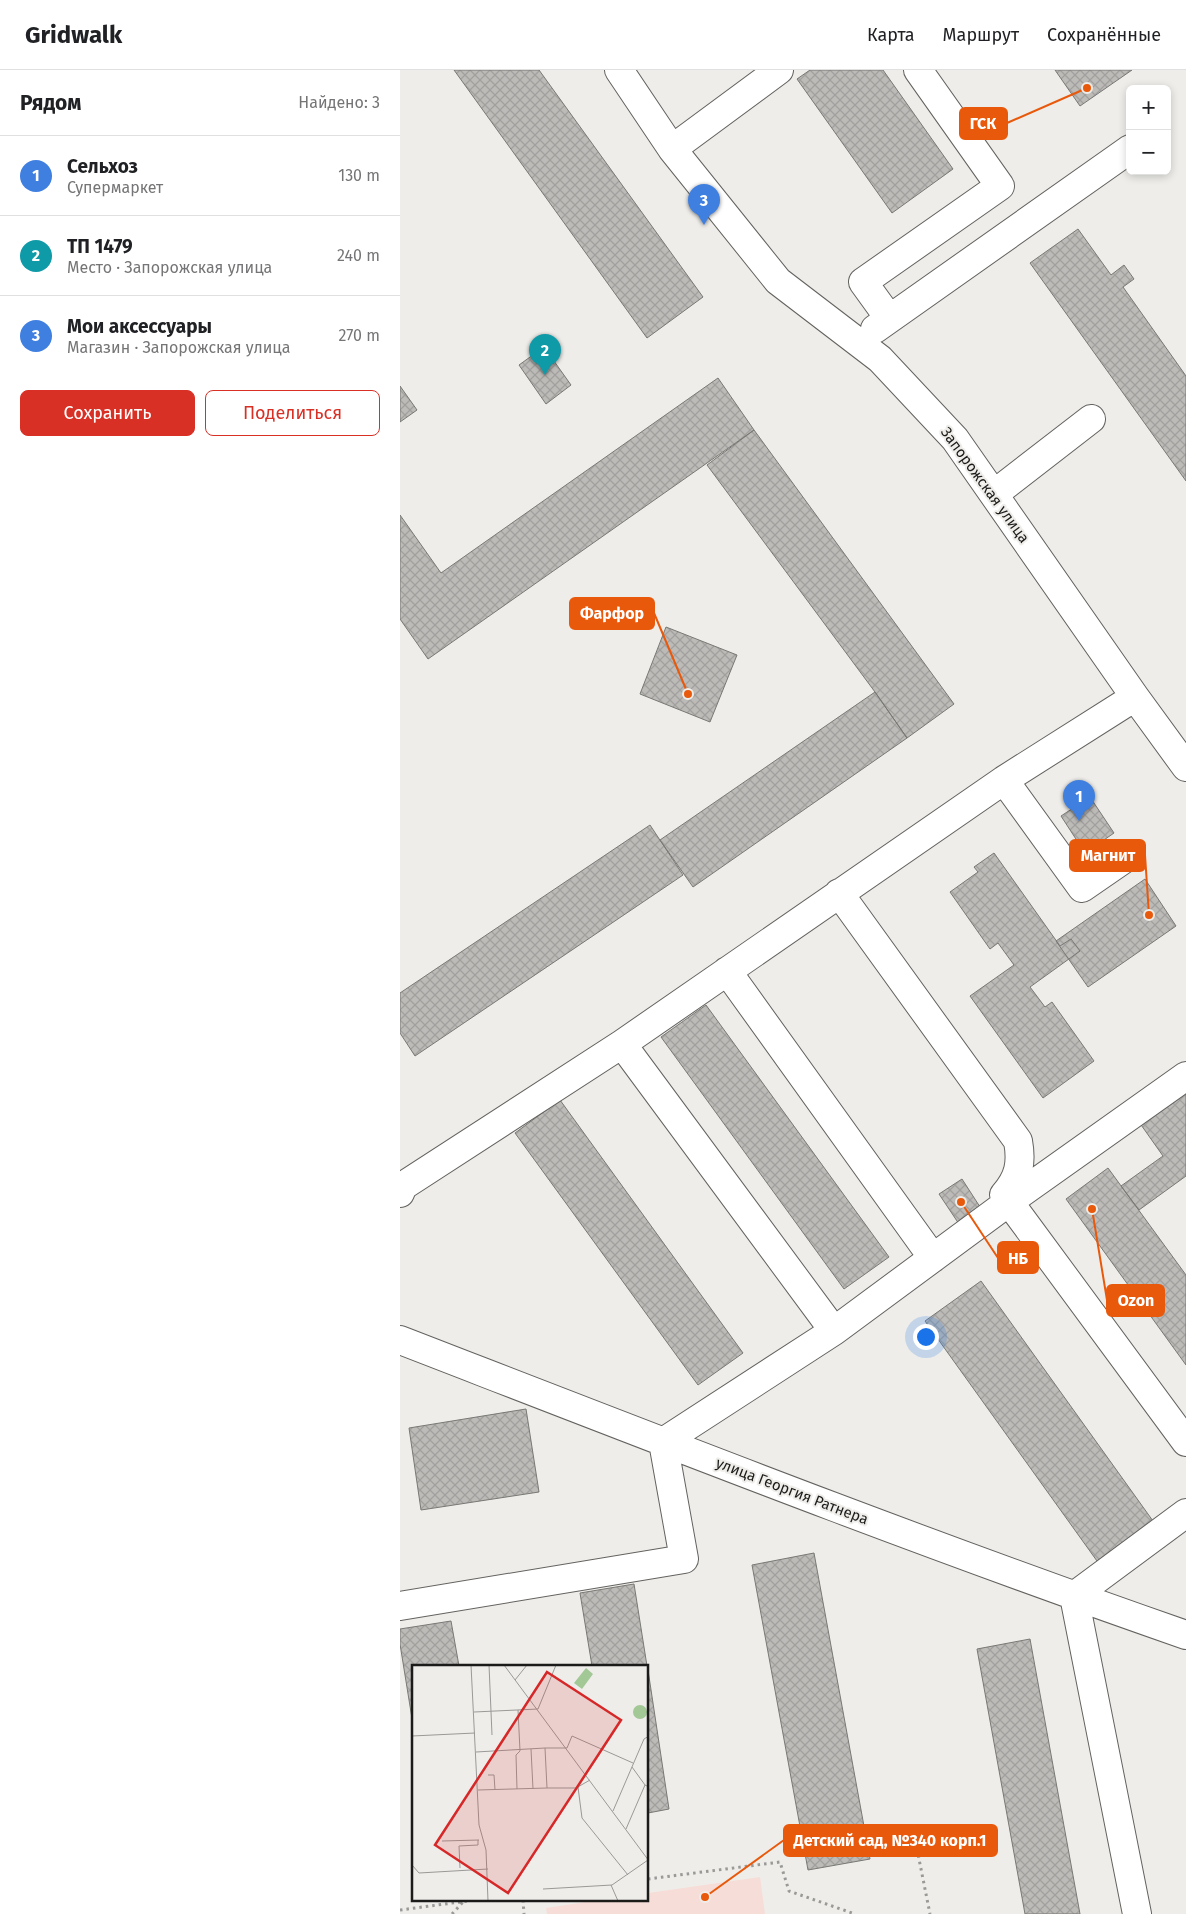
<!DOCTYPE html>
<html lang="ru">
<meta charset="utf-8">
<style>
body{margin:0;font-family:"Fira Sans",sans-serif;background:#f6f6f6;color:#202124}
.controls{position:absolute;right:15px;top:15px;display:grid;overflow:hidden;border-radius:8px;box-shadow:0 2px 8px #0003}
.controls button{width:45px;height:45px;display:grid;place-items:center;padding:0;border:0;border-bottom:1px solid #e0e0e0;background:#fff;color:#202124;font:25px sans-serif}
.you{position:absolute;left:525px;top:1266px;width:18px;height:18px;margin:-12px;border:4px solid #fff;border-radius:50%;background:#1a73e8;box-shadow:0 0 0 8px #1a73e833}
.badge{display:grid;place-items:center;width:32px;height:32px;border-radius:50%;background:#d93025;color:#fff;font-size:16px;font-weight:700}
.pin{position:absolute;translate:-50% -41px;filter:drop-shadow(0 1px 2px #0008)}
.pin::after{content:'';position:absolute;top:26px;width:18px;height:15px;background:inherit;clip-path:polygon(0 0,100% 0,50% 100%)}
.list{margin:0;padding:0;list-style:none}
h2{display:flex;justify-content:space-between;align-items:center;height:65px;margin:0;padding:0 20px;font-size:21px}
h2 small{font-size:16px;font-weight:400;color:#757577}
.list li{display:grid;grid-template-columns:32px 1fr auto;gap:15px;align-items:center;box-sizing:border-box;height:80px;padding:0 20px;border-top:1px solid #e0e0e0}
.list b{display:block;font-size:19px;white-space:nowrap}
.list p{margin:0;font-size:16px;white-space:nowrap;color:#757577}
.list em{font-size:16px;font-style:normal;color:#757577}
.actions{display:flex;gap:10px;padding:15px 20px}
.actions a{flex:1;padding:11px 0;border:1px solid #d93025;border-radius:8px;text-align:center;font-size:18px;color:#d93025}
.actions .main{background:#d93025;color:#fff}
.map{position:relative;flex:none;width:786px;height:1844px;overflow:hidden}
header{display:flex;align-items:center;gap:30px;box-sizing:border-box;height:70px;padding:0 25px;background:#fff;border-bottom:1px solid #e0e0e0}
header strong{font-size:24px}
nav{display:flex;gap:28px;margin-inline-start:auto;font-size:18px}
main{display:flex}
aside{flex:1;background:#fff}
.map>svg:first-child{display:block}
.education{fill:#f7ddd7}
.building{fill:url(#building-cross-hatch);stroke:#787875}
.lines{fill:none;stroke-linecap:round;stroke-linejoin:round}
.minor-casing{stroke:#63625f;stroke-width:30}
.path{stroke:#999997;stroke-width:3;stroke-dasharray:2.5 4;stroke-linecap:butt}
.minor{stroke:#fff;stroke-width:28}
.labels{text-anchor:middle;dominant-baseline:central;stroke-width:4;stroke-linejoin:round;paint-order:stroke}
.street-label{font-size:15px;fill:#1b1b1a;stroke:#eeedea}
.inset-road{fill:none;stroke:#9a9997;stroke-width:1}
.view{fill:#d62828;fill-opacity:0.15;stroke:#d62828;stroke-width:2.5}
.inset-edge{fill:none;stroke:#1b1b1a;stroke-width:2.5}
.leader{fill:none;stroke:#e8590c;stroke-width:2}
.callout-dot{fill:#e8590c;stroke:#eeedea;stroke-width:2}
.callout{fill:#e8590c;stroke:#e8590c;stroke-width:2}
.callout-label{font-size:16px;text-anchor:middle;font-weight:bold;fill:#fff}
</style>
<header>
<strong>Gridwalk</strong>
<nav><a>Карта</a><a>Маршрут</a><a>Сохранённые</a></nav>
</header>
<main>
<aside>
<h2>Рядом<small>Найдено: 3</small></h2>
<ul class="list">
<li><span class="badge" style="background:#3f7fe0">1</span><div><b>Сельхоз</b><p>Супермаркет</p></div><em>130 m</em></li>
<li><span class="badge" style="background:#0f9aa8">2</span><div><b>ТП 1479</b><p>Место · Запорожская улица</p></div><em>240 m</em></li>
<li><span class="badge" style="background:#3f7fe0">3</span><div><b>Мои аксессуары</b><p>Магазин · Запорожская улица</p></div><em>270 m</em></li>
</ul>
<div class="actions"><a class="main">Сохранить</a><a>Поделиться</a></div>
</aside>
<div class="map">
<svg width="786" height="1844" viewBox="0 0 786 1844">
<defs>
<pattern id="building-cross-hatch" width="8" height="8" patternUnits="userSpaceOnUse" patternTransform="scale(1.25)"><rect width="8" height="8" fill="#bcbbb8"/><path d="M0 0l8 8M0 8l8-8" fill="none" stroke="#a1a09e"/></pattern>
</defs>
<rect width="100%" height="100%" fill="#eeedea"/>
<path class="education" d="M360,1807l5,37h-218l-1,-6 53,-8h49v-7z"/>
<path class="building" d="M54,0h85l164,227 -56,41z
M410,0h73l70,99 -61,44 -95,-134z
M655,0h77l-52,36z
M678,159l33,46 13,-10 10,14 -11,8 63,89v105l-156,-218z
M144,277l27,38 -25,19 -27,-39z
M318,308l36,52 -326,229 -28,-40v-104l41,58z
M0,316l17,24 -17,12z
M354,360l200,274 -47,34 -32,-46 -168,-227z
M266,557l71,28 -27,67 -70,-28z
M475,622l32,46 -214,149 -33,-47z
M690,727l24,36 -29,20 -24,-37z
M250,755l33,50 -268,181 -15,-23v-40z
M594,783l66,93 11,-7 9,12 -50,36 15,20 7,-5 42,59 -51,37 -73,-102 44,-31 -16,-22 -8,6 -40,-57 28,-20 -4,-5z
M745,809l31,47 -88,61 -32,-46z
M306,935l183,252 -45,32 -183,-252z
M786,1018v88l-47,34 -18,-24 42,-30 -24,-34z
M160,1030l183,253 -45,32 -183,-252z
M708,1098l78,107v90l-120,-166z
M562,1109l20,31 -23,14 -20,-30z
M581,1211l172,240 -56,40 -172,-240z
M126,1339l13,83 -118,18 -12,-82z
M414,1483l56,306 -62,11 -56,-305z
M234,1514l13,82h-55l-12,-73z
M51,1551l8,45h-45v65l-14,-87v-15z
M630,1569l50,275h-55l-48,-265z
M248,1600l21,139 -21,4z"/>
<g class="lines">
<g class="minor-casing">
<path id="minor" d="M219,0l53,79 106,132 102,78 75,80 180,258 51,70
M272,79l107,-79
M489,248l-26,-36 137,-96 -82,-116
M475,259l255,-180
M594,424l97,-75
M604,710l78,108 45,-31
M439,823l179,248c4,22 1,37 -14,54l182,247
M327,901l206,287
M222,974l382,-264 131,-83
M0,1123l3,-7 219,-142 212,287 176,-130 176,-125
M0,1270c261,101 521,203 786,295
M0,1536l284,-47 -21,-117 171,-111
M737,1844l-63,-318 112,-83"/>
</g>
<path class="path" d="M517,1779l13,65
M248,1809l132,-17 9,29 66,23
M123,1830l1,14
M0,1840l75,-10
M52,1844l11,-12"/>
<use href="#minor" class="minor"/>
</g>
<g class="labels">
<g class="street-label">
<text transform="translate(585 415) rotate(54)">Запорожская улица</text>
<text transform="translate(392 1421) rotate(21)">улица Георгия Ратнера</text>
</g>
</g>
<g transform="translate(12 1595)">
<rect width="236" height="236" fill="#eeedea"/>
<path d="M174,3l7,6 -11,15 -8,-6zM221 47a7 7 0 1 1 14 0a7 7 0 1 1-14 0Z" fill="#a2c896"/>
<path class="inset-road" d="M59,0l8,160 7,25 2,51M77,0l3,70M92,0l145,196M103,15l12,-15M62,47l64,-3 18,-44M0,71l63,-3M133,83h22l5,-12 61,27M119,84l2,40M64,87l69,-4 2,40h29l14,-8M220,102l13,18M76,110h6l1,15M166,122l4,31 46,57M105,124l-1,-34 4,-4 -2,-41M66,125l69,-2M201,146l31,-72 5,-3M214,164l19,-44 4,2M30,176l37,-1M0,200l7,8 69,-4M48,203l-1,-22 19,-1v-5M199,220l7,16M131,224l69,-4 36,-25"/>
<path class="view" d="M135,7l74,48 -113,173 -73,-48z"/>
<rect width="236" height="236" class="inset-edge"/>
</g>
<path class="leader" d="M687 18L607 53M288 624L254 543M749 845L745 785M561 1132L598 1188M692 1139L707 1230M305 1827L384 1770"/>
<g class="callout-dot">
<circle cx="687" cy="18" r="5"/>
<circle cx="288" cy="624" r="5"/>
<circle cx="749" cy="845" r="5"/>
<circle cx="561" cy="1132" r="5"/>
<circle cx="692" cy="1139" r="5"/>
<circle cx="305" cy="1827" r="5"/>
</g>
<g class="callout">
<rect x="560" y="38" width="47" height="31" rx="5"/>
<rect x="170" y="528" width="84" height="31" rx="5"/>
<rect x="670" y="770" width="75" height="31" rx="5"/>
<rect x="598" y="1172" width="40" height="31" rx="5"/>
<rect x="707" y="1215" width="57" height="31" rx="5"/>
<rect x="384" y="1755" width="213" height="31" rx="5"/>
</g>
<g class="callout-label">
<text x="583" y="59">ГСК</text>
<text x="212" y="549">Фарфор</text>
<text x="708" y="791">Магнит</text>
<text x="618" y="1194">НБ</text>
<text x="736" y="1236">Ozon</text>
<text x="490" y="1776">Детский сад, №340 корп.1</text>
</g>
</svg>
<div class="controls">
<button>+</button>
<button>−</button>
</div>
<div class="you"></div>
<div class="pin badge" style="left:679px;top:751px;background:#3f7fe0">1</div>
<div class="pin badge" style="left:145px;top:305px;background:#0f9aa8">2</div>
<div class="pin badge" style="left:304px;top:155px;background:#3f7fe0">3</div>
</div>
</main>
